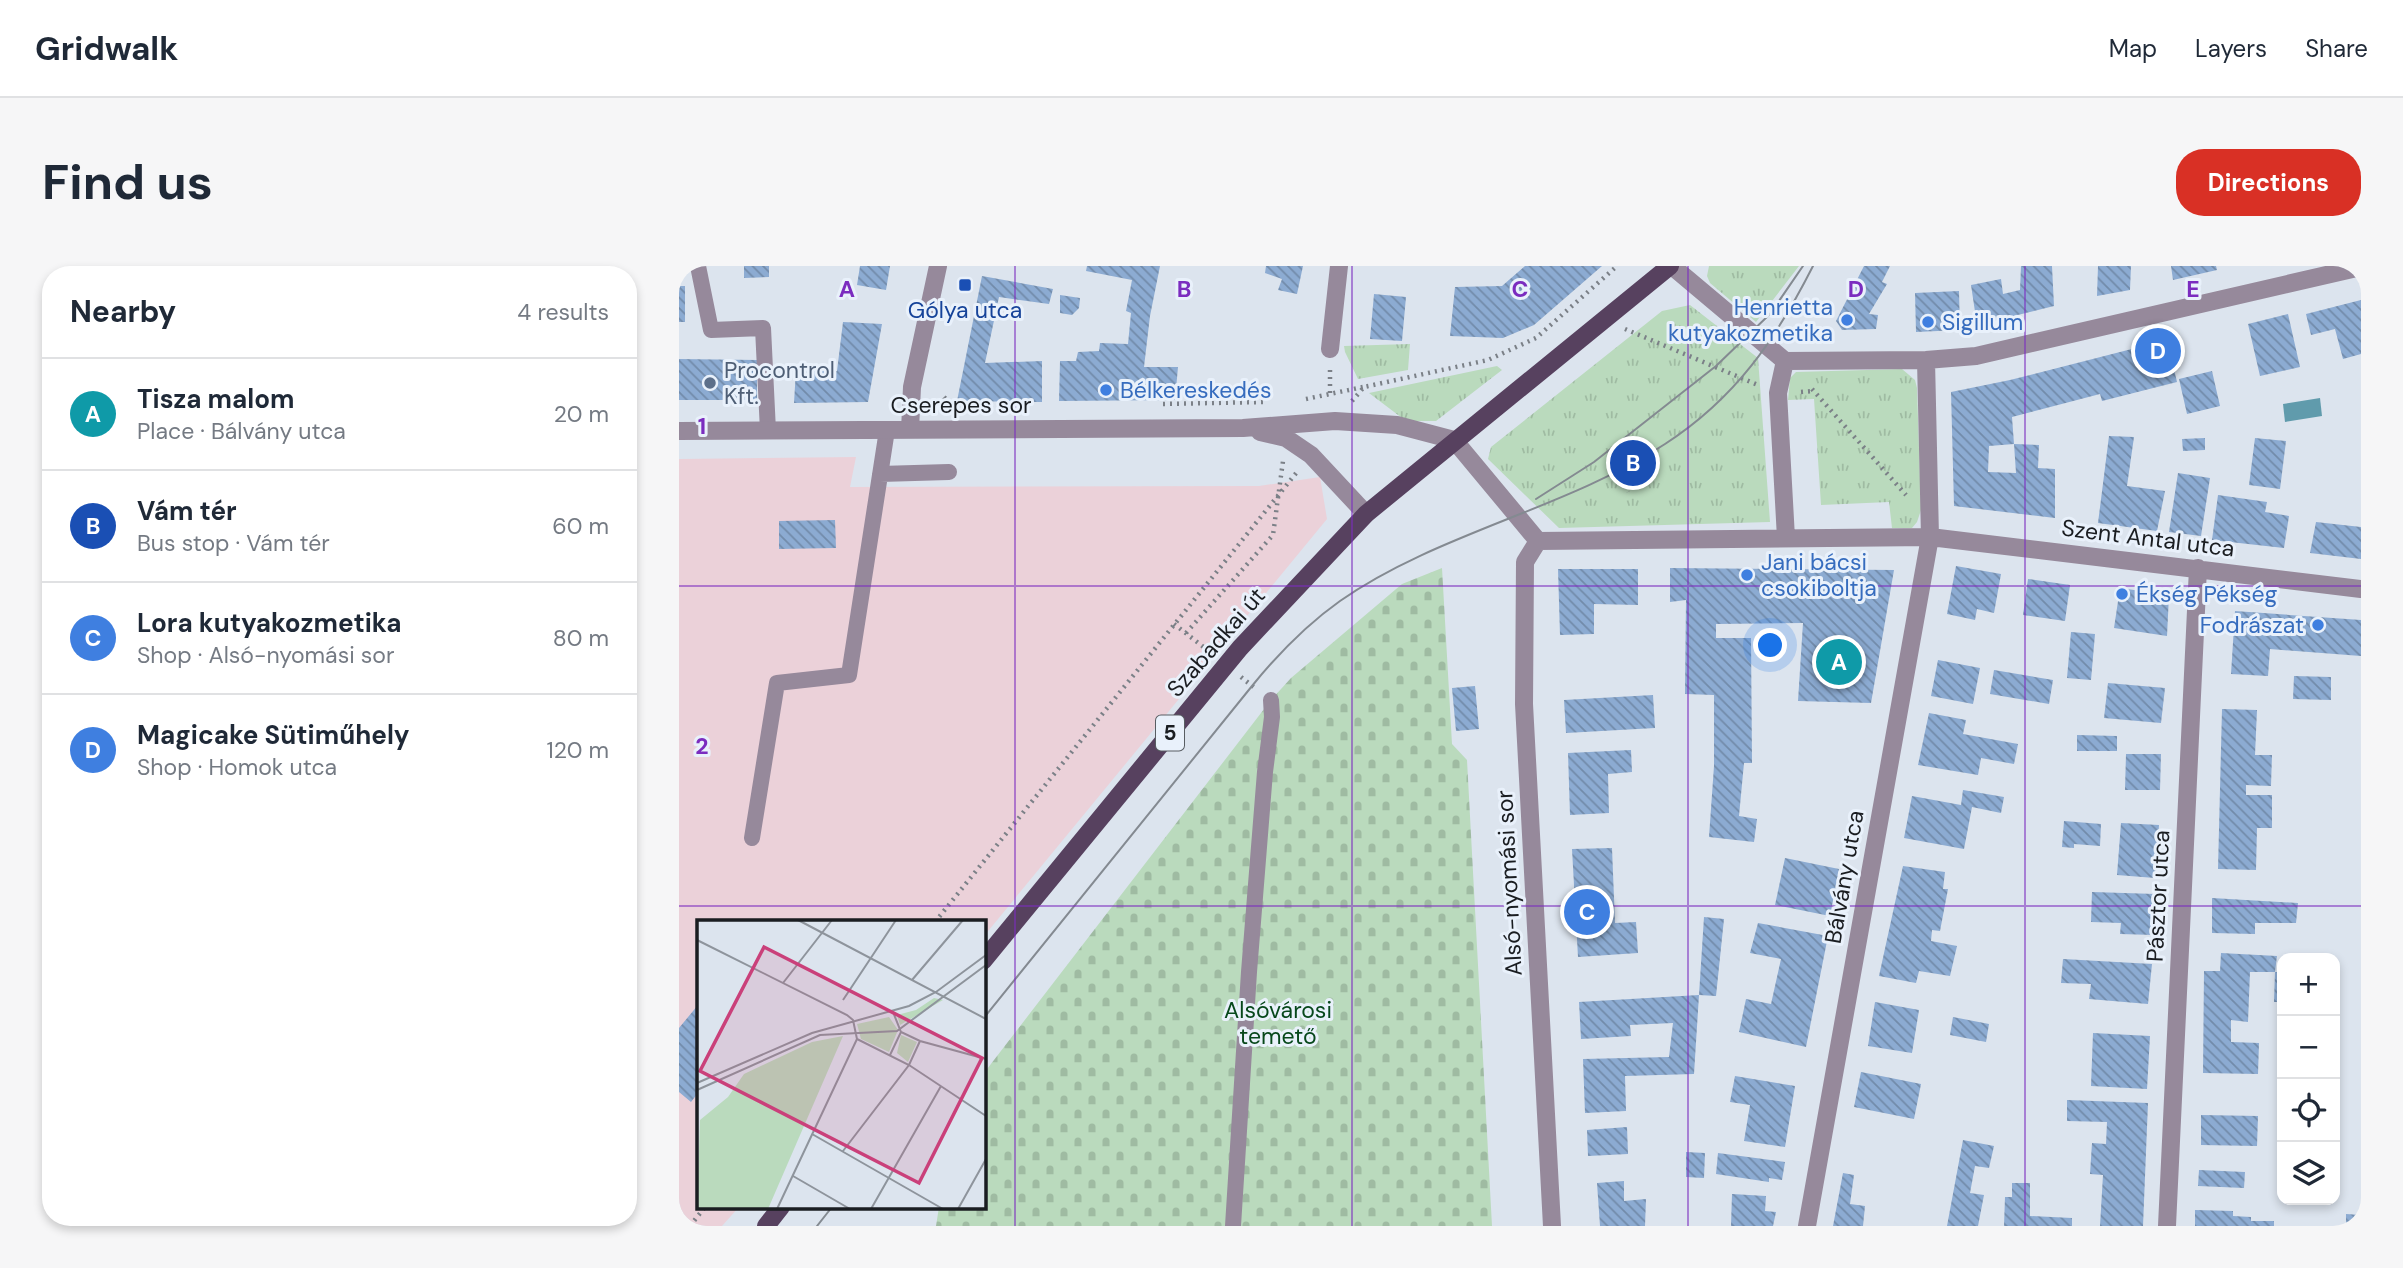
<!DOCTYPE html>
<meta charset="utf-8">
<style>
body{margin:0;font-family:"DM Sans",sans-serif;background:#f6f6f7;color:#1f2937}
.controls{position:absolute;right:21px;bottom:21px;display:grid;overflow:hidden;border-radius:14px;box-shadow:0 4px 10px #0003}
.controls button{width:63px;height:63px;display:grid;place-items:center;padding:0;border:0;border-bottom:2px solid #e0e1e3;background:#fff;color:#1f2937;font:35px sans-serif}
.you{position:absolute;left:1092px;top:380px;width:24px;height:24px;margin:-18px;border:5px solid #fff;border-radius:50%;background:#1a73e8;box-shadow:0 0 0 10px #1a73e833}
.badge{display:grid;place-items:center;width:46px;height:46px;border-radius:50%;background:#d93025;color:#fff;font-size:23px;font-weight:700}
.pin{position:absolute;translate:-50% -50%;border:4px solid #fff;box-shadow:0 2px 7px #0006}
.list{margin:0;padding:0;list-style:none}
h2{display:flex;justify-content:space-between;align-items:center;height:91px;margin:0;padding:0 28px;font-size:30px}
h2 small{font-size:23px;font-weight:400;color:#747a83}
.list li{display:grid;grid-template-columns:46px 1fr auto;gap:21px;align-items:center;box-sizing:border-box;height:112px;padding:0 28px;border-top:2px solid #e0e1e3}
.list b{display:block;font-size:26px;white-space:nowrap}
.list p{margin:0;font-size:23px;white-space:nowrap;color:#747a83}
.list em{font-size:23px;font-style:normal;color:#747a83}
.icon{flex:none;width:38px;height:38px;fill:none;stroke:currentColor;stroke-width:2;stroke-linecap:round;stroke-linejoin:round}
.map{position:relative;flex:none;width:1682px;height:960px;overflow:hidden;border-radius:28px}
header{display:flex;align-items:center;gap:42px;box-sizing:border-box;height:98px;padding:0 35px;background:#fff;border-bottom:2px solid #e0e1e3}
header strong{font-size:33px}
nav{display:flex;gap:38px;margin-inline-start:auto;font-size:24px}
.intro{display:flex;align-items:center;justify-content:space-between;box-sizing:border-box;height:168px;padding:0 42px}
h1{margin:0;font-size:49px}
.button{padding:18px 32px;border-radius:28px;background:#d93025;color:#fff;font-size:24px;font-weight:700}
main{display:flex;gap:42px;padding:0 42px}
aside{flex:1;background:#fff;border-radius:28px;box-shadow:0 4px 10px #0003}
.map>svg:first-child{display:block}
.commercial{fill:#ebd1d9}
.grass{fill:url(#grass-tufts)}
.cemetery{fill:url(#cemetery-stones)}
.water{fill:#609bac}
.building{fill:url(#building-back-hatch);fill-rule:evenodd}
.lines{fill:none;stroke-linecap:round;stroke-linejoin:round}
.path{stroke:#7b8087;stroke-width:4.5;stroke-dasharray:2 5;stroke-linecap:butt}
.service{stroke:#96899b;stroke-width:16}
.minor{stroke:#96899b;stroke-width:18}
.primary{stroke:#57415f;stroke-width:18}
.tram{stroke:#848a91;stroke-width:2}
.grid{fill:none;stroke:#7b2cbf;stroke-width:2;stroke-opacity:0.55}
.transit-dot{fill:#1a4fb4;stroke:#e9f1fb;stroke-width:2.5}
.shop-dot{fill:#3f7fe0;stroke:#e9f1fb;stroke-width:2.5}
.service-dot{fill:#5c6f8a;stroke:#e9f1fb;stroke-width:2.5}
.labels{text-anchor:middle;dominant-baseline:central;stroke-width:6;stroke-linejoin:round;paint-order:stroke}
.shield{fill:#e9f1fb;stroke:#585d62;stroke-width:2}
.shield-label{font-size:21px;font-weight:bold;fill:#1a1d21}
.shop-label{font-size:23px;fill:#366cbe;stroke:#e9f1fb;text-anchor:start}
.transit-label{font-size:23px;fill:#164399;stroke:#e9f1fb}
.service-label{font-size:23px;fill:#4e5e75;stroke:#e9f1fb;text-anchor:start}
.street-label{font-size:23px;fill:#1a1d21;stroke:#e9f1fb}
.park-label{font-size:23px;fill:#07481b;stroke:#e9f1fb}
.inset-road{fill:none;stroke:#8e949c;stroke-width:2}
.view{fill:#ca407a;fill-opacity:0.15;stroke:#ca407a;stroke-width:3.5}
.inset-edge{fill:none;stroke:#1a1d21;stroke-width:3.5}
.grid-label{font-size:23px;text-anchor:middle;font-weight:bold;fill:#7b2cbf;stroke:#e9f1fb;stroke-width:6;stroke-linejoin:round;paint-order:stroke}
</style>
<header>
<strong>Gridwalk</strong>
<nav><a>Map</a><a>Layers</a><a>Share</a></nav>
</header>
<div class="intro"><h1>Find us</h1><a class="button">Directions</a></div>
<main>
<aside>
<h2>Nearby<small>4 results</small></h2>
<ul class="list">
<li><span class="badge" style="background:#0f9aa8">A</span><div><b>Tisza malom</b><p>Place · Bálvány utca</p></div><em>20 m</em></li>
<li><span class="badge" style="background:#1a4fb4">B</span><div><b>Vám tér</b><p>Bus stop · Vám tér</p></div><em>60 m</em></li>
<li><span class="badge" style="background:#3f7fe0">C</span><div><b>Lora kutyakozmetika</b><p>Shop · Alsó-nyomási sor</p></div><em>80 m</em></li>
<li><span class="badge" style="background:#3f7fe0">D</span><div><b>Magicake Sütiműhely</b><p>Shop · Homok utca</p></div><em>120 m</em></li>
</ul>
</aside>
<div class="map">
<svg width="1682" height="960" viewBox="0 0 1682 960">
<defs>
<pattern id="grass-tufts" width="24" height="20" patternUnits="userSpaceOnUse" patternTransform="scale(1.75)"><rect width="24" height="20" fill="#badabd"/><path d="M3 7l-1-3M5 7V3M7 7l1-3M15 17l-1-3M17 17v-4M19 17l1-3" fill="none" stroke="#9fbba2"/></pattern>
<pattern id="cemetery-stones" width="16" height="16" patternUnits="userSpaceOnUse" patternTransform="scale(1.75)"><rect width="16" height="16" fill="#badabd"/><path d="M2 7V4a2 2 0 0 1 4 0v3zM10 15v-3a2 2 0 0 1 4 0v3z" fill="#9fbba2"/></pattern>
<pattern id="building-back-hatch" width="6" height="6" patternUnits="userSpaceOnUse" patternTransform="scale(1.75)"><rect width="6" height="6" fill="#8cabd2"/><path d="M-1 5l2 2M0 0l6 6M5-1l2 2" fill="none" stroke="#728baa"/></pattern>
</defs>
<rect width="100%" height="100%" fill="#dce4ee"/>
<path class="commercial" d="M177,191l-6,30 409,-1 61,-9 7,42 -343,417 -1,-14h-285v285h41l-17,19h-43v-767z"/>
<path class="grass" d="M1030,0h90l-43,56 -46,-39 -3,-7z
M1011,39l68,53 12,164 -211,6 -71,-69 3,-12 171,-136z
M731,78l-2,26 -50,9 -13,-27 -1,-6z
M818,100l5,4 -66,51h-30l-37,-28z
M1223,103l13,11 2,8 4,122 -4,12 -5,6h-20l-3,-26 -68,3 -7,-106 -26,1 2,-22 6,-6z"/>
<path class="cemetery" d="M763,302l10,176 15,16 25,466h-556l3,-19h44l1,-134 287,-373 20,-22 111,-94z"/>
<path class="water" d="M1641,132l2,18 -37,6 -2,-18z"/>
<path class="building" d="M65,0h25v11l-25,1z
M181,0h30l-4,24 -29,-5z
M408,0h73l-10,50 -6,51h34l-3,33 -116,1 1,-40h16l2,-9 21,-1 1,-8 28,1 3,-31 -5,-2 6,-31 -46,-9z
M587,0h37l-6,28 -19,-4 4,-11 -17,-6z
M846,0h77l-68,59 -31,13 -53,-2 5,-49 47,-1z
M1185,0h26l-8,16 5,2 -18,30 9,1 -2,14 -34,1 -6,-9z
M1342,0h31l2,40 -77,19 -6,-40 30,-6 2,15 17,-4z
M1419,0h33l-1,24 -33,6z
M1492,0h45l1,4 -44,10z
M303,10l71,13 -4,15 -50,-7 -14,66 57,-2v41l-85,-1z
M0,20h6v36h-6z
M1280,25l1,39 -44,2 -1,-39z
M695,28l32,3 -4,44 -32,-2z
M381,29l20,3 -1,10 -7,7 -12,-2z
M1682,34v54l-18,5 -8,-30 -24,6 -5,-21z
M1609,48l12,53 -40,9 -12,-52z
M164,56l39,2 -14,78 -74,1 2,-34 41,2z
M1488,74l10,42 -75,19 -2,-7 -88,23 2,27 25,1 -1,23 17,1v49l-101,-12 -3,-114 59,-12zM1335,178l2,29 -28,-1 1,-26z
M0,93l78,1v40h-78z
M1533,105l8,35 -33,8 -8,-35z
M1430,170l25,1 -7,49 38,5 -8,40 -59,-8z
M1526,172v12l-22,1 -1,-12z
M1576,172l31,3 -6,48 -31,-4z
M1499,207l32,5 -9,58 -32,-4z
M1539,229l49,7 -2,10 24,4 -5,32 -72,-8z
M156,254l1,28 -57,1v-28z
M1637,256l45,5v32l-51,-6z
M1277,300l45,8 -7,39 -17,-4 -2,11 -28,-6z
M991,302l224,2 -23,133 -73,-2 5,-78 -87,1v14h35l1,125h-8l-5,53 18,3 -3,23 -45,-5 5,-71v-71l-29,-1 1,-94 -16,2z
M879,303h80v36l-44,-1v30l-34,1z
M1349,313l42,6 -5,36 -42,-6z
M1441,322l49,7 -2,41 -53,-8z
M1556,345l126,9v36l-91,-7 -2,27 -37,-2z
M1392,366l24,2 -4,46 -24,-2z
M1259,394l42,8 -7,36 -42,-8z
M1315,404l59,10 -4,24 -59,-10z
M1615,410l37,1v23l-38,-1z
M1429,417l57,5 -4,35 -57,-5z
M796,420l4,43 -23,2 -4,-43z
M974,429l2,33 -89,5 -2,-33z
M1543,443l35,1 -2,45h17l-1,31 -25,-1v10h26v33h-15l-1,42 -38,-1z
M1250,447l37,7 -3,14 55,10 -4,20 -33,-6 -3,17 -60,-10z
M1398,469l40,1v15h-40z
M952,484l1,22 -24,2 1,39 -39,2 -2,-62z
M1447,488h35l-1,36h-35z
M1284,524l41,7 -3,16 -29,-6 -8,42 -60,-11 8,-42 49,9z
M1385,555l37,3 -1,22 -26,-2v4l-12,-1z
M1442,557l38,2 -4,53 -38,-3z
M933,582l3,75 21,-1 2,31 -60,4 -6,-108z
M1106,592l54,11 -9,47 -55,-11z
M1224,600l42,6 -2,17h5l-8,42 -8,-1 -1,11 26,5 -7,30 -31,-5 -3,12 -37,-7z
M1413,626l64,2 -2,41 -34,-1 1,-11 -30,-1z
M1533,632l86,5 -2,20h-41v11l-43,-1z
M1025,651l20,2 -8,77 -17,-1z
M1079,657l70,13 -22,111 -67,-15 7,-33 25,5 10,-45 -31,-6z
M1542,687l56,3 -2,16h-25l-2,50 -17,-2v22l28,1 -1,31 -55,-1 1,-102h16z
M1384,693l89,5 -4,40 -59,-5 2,-15 -30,-1z
M1596,706h7v30h-8z
M1020,729l-5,79 -69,2 1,35 -41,2 -2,-54 86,-2 4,-34 -43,2 1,11 -50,3 -2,-37z
M1196,736l44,8 -7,43 -44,-7z
M19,739v88l-7,9 -12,-10v-64z
M1274,751l36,7 -3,18 -36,-7z
M1414,767l57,3 -3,53 -56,-3z
M1182,806l60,12 -7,35 -60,-12z
M1056,810l60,10 -10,61 -41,-6 6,-36 -20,-3z
M1388,834l81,3 -5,123h-43l3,-51 -13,-1 2,-31 14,1 1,-22 -40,-1z
M1522,849l57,1 -1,30 -56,-1z
M948,861l1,27 -40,2 -1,-26z
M1284,874l31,6 -5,22 -14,-2 -5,27 14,2 -6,31h-31z
M1007,886l19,1 -1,25 -18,-1z
M1039,887l67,9 -3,18 -13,-2v4l-53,-8z
M1520,904l46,2 -1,16 -46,-2z
M1164,907l11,2 -4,29 15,2 -2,20h-30z
M945,915v20l22,-2 -1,27h-45l-3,-43z
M1333,917h18v33l42,2v8h-68l1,-29h7z
M1053,928l34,2 -1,15 11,1 -3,14h-42z
M1516,944l38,1v5l18,1v4h23v5h-79z
M1667,948l15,1v11h-15z"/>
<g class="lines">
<path class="path" d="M946,63l133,56
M651,104v24
M1133,123l94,106
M1122,126l13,-1
M265,131l11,11
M627,133l57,-12
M673,135l12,-14 124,-27 48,-22 81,-72
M484,138l100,-2
M936,201l13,25
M495,358l36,28
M507,367l87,-98 10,-74
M562,411l15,12
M256,656l362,-450
M11,960l15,-19"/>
<path class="service" d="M19,0l13,64 52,-2 5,103
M201,208l69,-2
M73,572l25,-155 72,-8 38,-245
M554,960l16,-254 16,-200 7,-55 -1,-17"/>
<path class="minor" d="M993,0l113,95 141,-1 50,-4 385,-89
M651,83l9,-83
M1106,95l-7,32 8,145
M231,164l2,-43 26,-121
M0,165l564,-3 92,-7 62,4 57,15 84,101 392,-4 431,52
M581,166l26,6 25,17 55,59
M859,275l-13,21 -1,142 28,522
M1128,960l123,-689 -4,-177
M1488,960l31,-658"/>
<path class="primary" d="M304,695l257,-313 126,-134 304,-248
M87,960l15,-19"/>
<path class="tram" d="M857,233l58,-37 122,-96 54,-52 33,-48
M304,753l269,-333c26,-32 54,-61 88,-85 97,-68 226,-92 325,-157 71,-46 111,-105 148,-178
M138,960l15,-19"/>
</g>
<path class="grid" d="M336,0v960M673,0v960M1009,0v960M1346,0v960M0,320h1682M0,640h1682"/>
<rect class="transit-dot" x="279" y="12" width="14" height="14" rx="3.5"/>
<g class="shop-dot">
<circle cx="1168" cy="54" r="7"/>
<circle cx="1249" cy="56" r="7"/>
<circle cx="427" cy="124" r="7"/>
<circle cx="1068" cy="309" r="7"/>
<circle cx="1443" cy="328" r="7"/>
<circle cx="1639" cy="359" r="7"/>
</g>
<circle class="service-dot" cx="31" cy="117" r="7"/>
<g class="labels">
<rect class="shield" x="477" y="449.5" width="28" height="35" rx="5"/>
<g class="shield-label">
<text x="491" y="467">5</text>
</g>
<g class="shop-label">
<text x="1154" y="41" text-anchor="end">Henrietta<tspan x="1154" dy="26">kutyakozmetika</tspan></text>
<text x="1263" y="56">Sigillum</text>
<text x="441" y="124">Bélkereskedés</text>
<text x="1082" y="296">Jani bácsi<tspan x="1082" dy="26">csokiboltja</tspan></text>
<text x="1457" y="328">Ékség Pékség</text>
<text x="1625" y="359" text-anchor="end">Fodrászat</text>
</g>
<g class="transit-label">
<text x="286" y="44">Gólya utca</text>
</g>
<g class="service-label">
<text x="45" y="104">Procontrol<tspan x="45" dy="26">Kft.</tspan></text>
</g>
<g class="street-label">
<text x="282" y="139">Cserepes sor</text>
<text transform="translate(1469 272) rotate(7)">Szent Antal utca</text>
<text transform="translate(537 376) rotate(-49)">Szabadkai út</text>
<text transform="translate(1165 611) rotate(-80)">Bálvány utca</text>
<text transform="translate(830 617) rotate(-93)">Alsó-nyomási sor</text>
<text transform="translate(1479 630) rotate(-87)">Pásztor utca</text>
</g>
<g class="park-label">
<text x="599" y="744">Alsóvárosi<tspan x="599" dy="26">temető</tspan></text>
</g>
</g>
<g transform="translate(18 654)">
<rect width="289" height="289" fill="#dce4ee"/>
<path d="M237,78l9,2 -43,25 -3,-10 19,-5zM192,97l9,13 -9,22 -28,-13 -4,-15zM204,115l16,7 -9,20 -11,-9z" fill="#badabd"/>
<path d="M146,116l-75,173h-71l3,-89 28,-23 16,-23 68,-32z" fill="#badabd"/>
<path class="inset-road" d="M101,0l188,99M0,20l150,75 6,5 4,19 52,26 77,51M215,60l51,-60M86,63l49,-63M146,80l53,-80M196,92l8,20 19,9 66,18M193,135l11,-23M0,163l115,-50 97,-27 27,-14 50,-37M0,170l123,-55 77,-4 89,-66M115,214l131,75M146,231l66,-86 11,-24M96,256l57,33M80,289l80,-170M174,289l70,-123M261,289l28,-50"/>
<path class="view" d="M67,27l218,111 -63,125 -219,-112z"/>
<rect width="289" height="289" class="inset-edge"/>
</g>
<g class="grid-label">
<text x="168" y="31">A</text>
<text x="505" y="31">B</text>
<text x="841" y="31">C</text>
<text x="1177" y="31">D</text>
<text x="1514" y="31">E</text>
<text x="23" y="168">1</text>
<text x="23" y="488">2</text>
</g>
</svg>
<div class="controls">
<button>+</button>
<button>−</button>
<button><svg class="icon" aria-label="locate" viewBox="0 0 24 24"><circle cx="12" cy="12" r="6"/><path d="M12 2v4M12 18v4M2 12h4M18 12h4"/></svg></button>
<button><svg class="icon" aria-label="layers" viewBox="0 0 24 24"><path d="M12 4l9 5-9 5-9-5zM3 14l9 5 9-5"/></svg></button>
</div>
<div class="you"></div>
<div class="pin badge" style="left:1160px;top:396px;background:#0f9aa8">A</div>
<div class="pin badge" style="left:954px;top:197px;background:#1a4fb4">B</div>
<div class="pin badge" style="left:908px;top:646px;background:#3f7fe0">C</div>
<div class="pin badge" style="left:1479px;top:85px;background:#3f7fe0">D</div>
</div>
</main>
